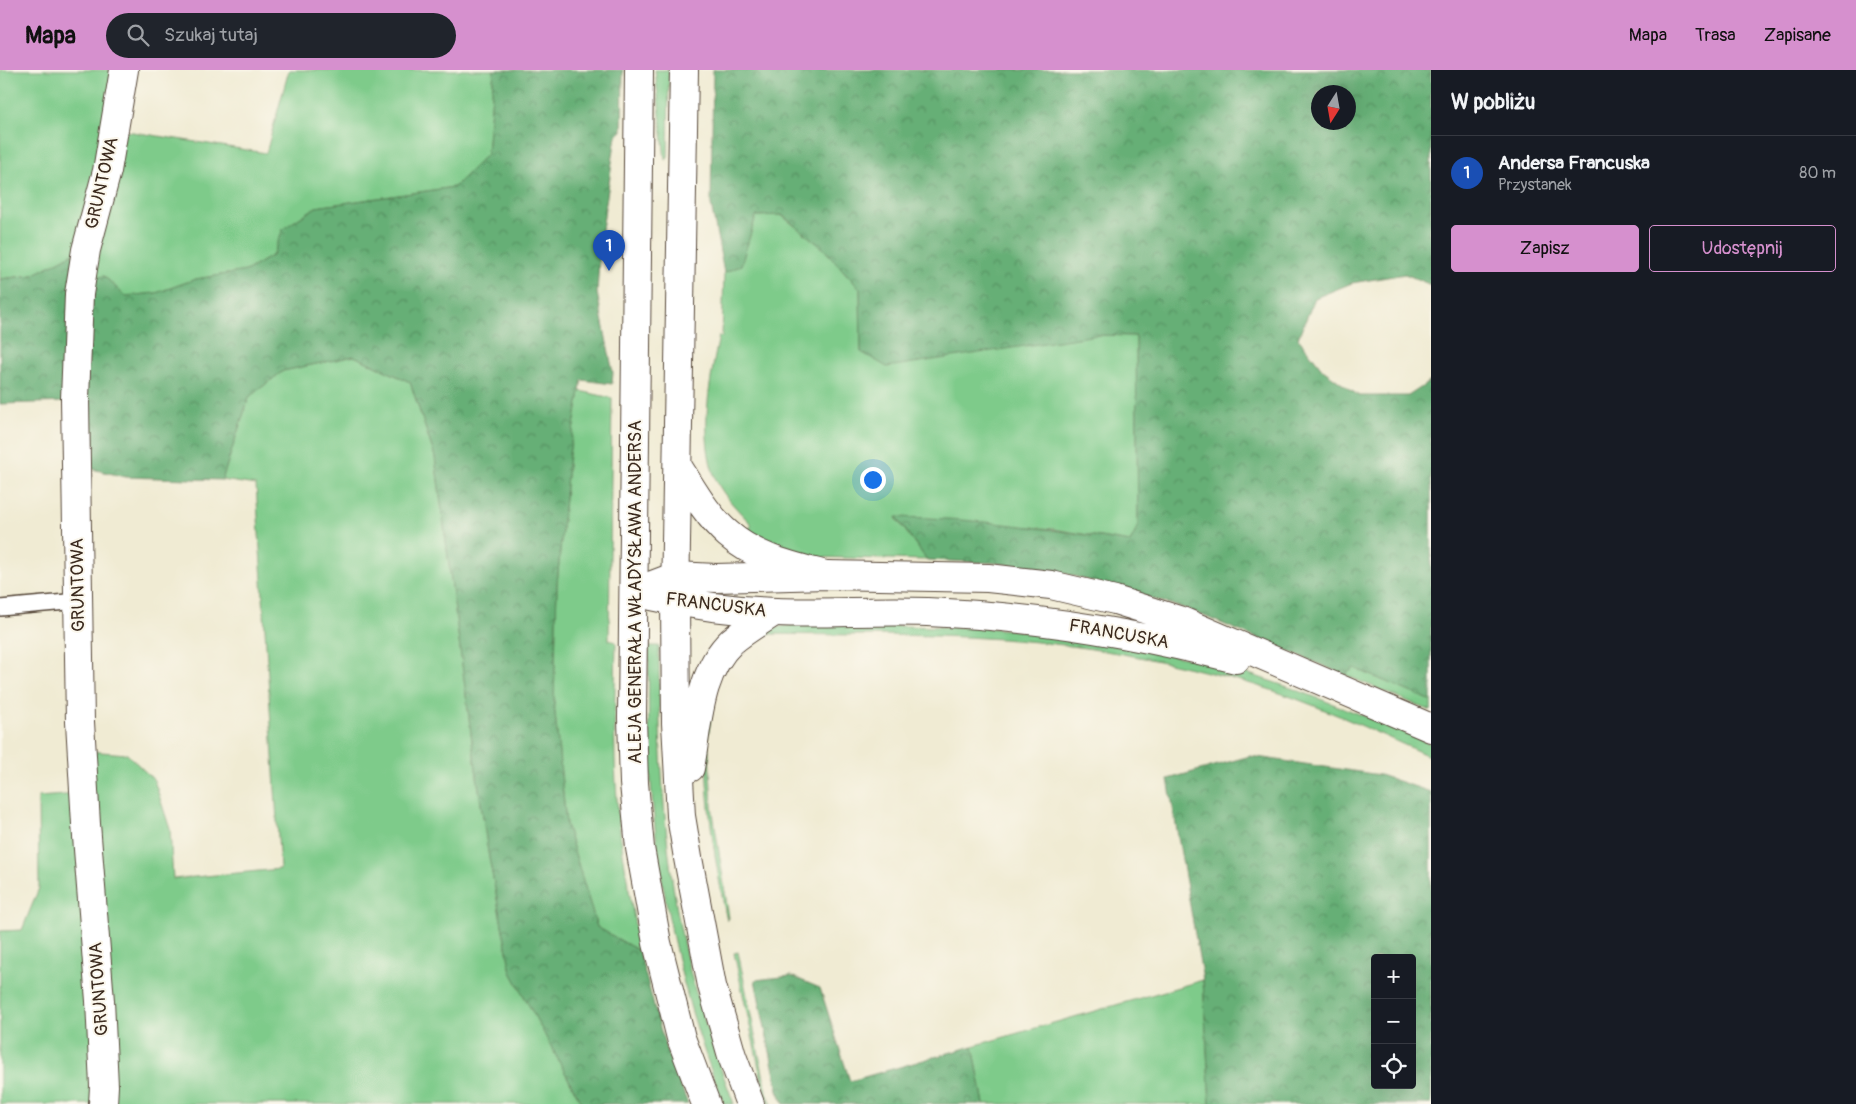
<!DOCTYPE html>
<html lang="pl">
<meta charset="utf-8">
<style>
body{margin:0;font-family:Pangolin,sans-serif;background:#20242c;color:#f1f3f6}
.controls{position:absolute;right:15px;bottom:15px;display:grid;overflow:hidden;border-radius:5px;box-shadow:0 5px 20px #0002}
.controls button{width:45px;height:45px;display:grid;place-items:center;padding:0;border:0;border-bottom:1px solid #363941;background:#171b24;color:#f1f3f6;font:25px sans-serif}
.compass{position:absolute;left:1311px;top:15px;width:45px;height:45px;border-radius:50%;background:#171b24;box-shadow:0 5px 20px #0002;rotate:191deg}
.you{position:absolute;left:872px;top:409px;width:18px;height:18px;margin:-12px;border:4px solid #fff;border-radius:50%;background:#1a73e8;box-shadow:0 0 0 8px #1a73e833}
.badge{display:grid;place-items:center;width:32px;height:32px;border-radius:50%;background:#d690ce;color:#fff;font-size:16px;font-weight:700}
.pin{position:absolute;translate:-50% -41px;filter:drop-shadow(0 1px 2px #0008)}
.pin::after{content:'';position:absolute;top:26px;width:18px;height:15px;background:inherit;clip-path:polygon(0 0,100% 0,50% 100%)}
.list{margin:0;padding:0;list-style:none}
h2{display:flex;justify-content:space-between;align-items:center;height:65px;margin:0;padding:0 20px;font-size:21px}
h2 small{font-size:16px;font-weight:400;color:#9ea1a6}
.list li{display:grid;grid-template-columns:32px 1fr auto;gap:15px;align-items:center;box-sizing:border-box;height:75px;padding:0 20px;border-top:1px solid #363941}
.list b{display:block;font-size:19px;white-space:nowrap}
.list p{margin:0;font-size:16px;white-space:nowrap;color:#9ea1a6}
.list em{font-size:16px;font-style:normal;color:#9ea1a6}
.actions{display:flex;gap:10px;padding:15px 20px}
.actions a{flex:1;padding:11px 0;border:1px solid #d690ce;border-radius:5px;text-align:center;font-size:18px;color:#d690ce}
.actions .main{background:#d690ce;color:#111}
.icon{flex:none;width:28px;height:28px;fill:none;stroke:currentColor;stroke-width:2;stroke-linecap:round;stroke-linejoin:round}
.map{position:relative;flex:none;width:1431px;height:1034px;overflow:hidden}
header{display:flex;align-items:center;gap:30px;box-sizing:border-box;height:70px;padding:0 25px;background:#d690ce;color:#111}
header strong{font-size:24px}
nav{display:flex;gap:28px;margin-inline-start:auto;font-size:18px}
.search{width:350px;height:45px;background:#20242c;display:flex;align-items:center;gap:12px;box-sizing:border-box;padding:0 18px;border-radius:28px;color:#9ea1a6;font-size:19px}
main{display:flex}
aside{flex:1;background:#171b24}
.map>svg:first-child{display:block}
.grass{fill:#7ecb8a;stroke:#5c7a54}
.forest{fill:url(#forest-crowns);stroke:#506c4a;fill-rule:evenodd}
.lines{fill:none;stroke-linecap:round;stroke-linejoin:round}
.service-casing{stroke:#564739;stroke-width:18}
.minor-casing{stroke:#564739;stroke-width:30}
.secondary-casing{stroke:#564739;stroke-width:30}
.service{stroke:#fff;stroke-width:15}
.minor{stroke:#fff;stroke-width:28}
.secondary{stroke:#fff;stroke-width:28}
.labels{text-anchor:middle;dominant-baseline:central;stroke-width:4;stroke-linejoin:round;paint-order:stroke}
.street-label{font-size:18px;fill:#3b2a1e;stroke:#fbf7ec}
</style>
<header>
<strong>Mapa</strong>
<div class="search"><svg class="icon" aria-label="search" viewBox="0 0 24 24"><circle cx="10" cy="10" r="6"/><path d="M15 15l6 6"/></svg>Szukaj tutaj</div>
<nav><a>Mapa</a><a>Trasa</a><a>Zapisane</a></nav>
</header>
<main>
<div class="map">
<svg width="1431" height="1034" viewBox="0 0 1431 1034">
<defs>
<pattern id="forest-crowns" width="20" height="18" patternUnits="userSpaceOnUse" patternTransform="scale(1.25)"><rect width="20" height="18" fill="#66af76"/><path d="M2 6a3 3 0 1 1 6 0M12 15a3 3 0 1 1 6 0" fill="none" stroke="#558f60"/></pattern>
</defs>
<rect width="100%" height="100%" fill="#fbf7ec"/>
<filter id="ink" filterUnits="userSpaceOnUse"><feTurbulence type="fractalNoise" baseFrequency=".02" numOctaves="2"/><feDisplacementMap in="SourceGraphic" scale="10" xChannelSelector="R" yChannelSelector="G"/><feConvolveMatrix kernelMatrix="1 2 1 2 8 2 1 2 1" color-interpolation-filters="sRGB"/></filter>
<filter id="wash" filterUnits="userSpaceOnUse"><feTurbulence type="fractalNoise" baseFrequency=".0096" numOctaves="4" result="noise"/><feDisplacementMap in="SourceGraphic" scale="20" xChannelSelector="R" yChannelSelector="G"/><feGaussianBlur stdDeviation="1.12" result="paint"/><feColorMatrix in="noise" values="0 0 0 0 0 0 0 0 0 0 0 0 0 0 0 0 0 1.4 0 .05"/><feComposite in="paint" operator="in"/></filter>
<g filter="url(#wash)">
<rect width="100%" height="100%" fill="#f0ebd3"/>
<path class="grass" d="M0,0h118l-37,179 -48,26 -33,4z
M289,0h205l-7,84 -33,33 -138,20 -33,22 -10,26 -27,16 -50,8 -40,14 -31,3 -21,-20 -17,4 33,-150 146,23z
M655,0h14l-1,88 -3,2z
M781,145l42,33 37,41 1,63 236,-17 39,1 2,191 -8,15 -77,-13 -127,-11h-30l31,42 -120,-3 -63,-22 8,-10c-13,-14 -28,-28 -36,-45 -18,-43 -6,-100 3,-144l3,1 2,-64 17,-8 15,-49z
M354,286l56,26 25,75 37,284 16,111 23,120 71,132h-474l-20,-353 39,3 27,26 16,49 3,50 107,-10 -24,-384 -34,-5 27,-83 34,-26z
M580,321l32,7 -3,242 7,2c-1,52 -3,105 1,157 3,51 15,102 22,152l-42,-24 -31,-103 -12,-121 3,-119 12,-130z
M812,554l177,4 62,6 141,25 57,15 45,15 86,33 51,22v13c-60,-27 -122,-57 -186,-75 -68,-19 -138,-33 -208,-40 -89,-9 -179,-6 -269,-8l-16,4c23,-13 34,-13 60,-14z
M649,576h10c0,108 4,216 30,321 12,47 28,92 45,137h-10c-36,-89 -58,-181 -69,-276 -7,-60 -7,-122 -6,-182z
M1354,598l77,33v10l-86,-36z
M716,616l-8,51 4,69 17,112 -2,3c-12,-59 -22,-121 -21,-182 0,-17 6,-36 10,-53z
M78,724l19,310h-97v-173l22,-1 17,-42 -1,-91z
M738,882l29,141 5,11h-3l-4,-9 -31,-142z
M1203,910l7,124h-226l-11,-58z"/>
<path class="forest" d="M494,0h129l-1,61 -6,5 -16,107 -3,50 16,80 -1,11 -30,-4 -13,74 -12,130 -3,119 12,121 31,103 42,24 27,98 22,55h-106l-71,-132 -23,-120 -16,-111 -37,-284 -25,-75 -56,-26 -71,15 -34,26 -27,83 -96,-3 -43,-10 4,-187 17,-4 21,20 31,-3 40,-14 50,-8 27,-16 10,-26 33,-22 138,-20 33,-33z
M713,0h718v147l-2,16 2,5v47l-26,-11 -53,9 -37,15 -17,40 25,32 36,26h49l23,-15v320l-77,-33 -9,7 -158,-66 -124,-36 -67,-10 -69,-3 -31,-43c78,1 157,12 234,25l8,-15 -2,-191 -39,-1 -210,32 -26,-15 -1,-63 -37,-41 -41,-33 -26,1 -15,49 -17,8 -13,-69zM1318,22h30v30h-30z
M81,179l-12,153 -69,2v-125l33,-4z
M1250,686l130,19 51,17v312h-221l-7,-124 -35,-201zM1375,888h37v127h-37z
M791,906l29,12 30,93 123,-35 11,58h-200l-6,-14 -23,-110z"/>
</g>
<g filter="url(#ink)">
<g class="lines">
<g class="service-casing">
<path id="service" d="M0,538l78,-7"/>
</g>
<g class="minor-casing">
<path id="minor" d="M634,522l42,-16 40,2 110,-3 162,3 63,7 64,15 67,21 249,107
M652,526c40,9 83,15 124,16 50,2 100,-2 151,0 104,4 208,21 309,47
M103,1034l1,-18 -4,-85 -14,-177 -6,-102 -5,-323 4,-105 7,-44 21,-79 17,-101"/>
</g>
<g class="secondary-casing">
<path id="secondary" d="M639,0l-7,648 2,65 6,65 17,95 24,95 25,66
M684,0l-9,531 1,122 5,93 7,42 24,128 20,70 18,48
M678,397c15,23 29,49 50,67 27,24 64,32 98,41
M690,698c8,-43 8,-95 42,-127 13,-11 29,-20 42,-29"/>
</g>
<use href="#service" class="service"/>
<use href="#minor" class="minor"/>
<use href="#secondary" class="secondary"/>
</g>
</g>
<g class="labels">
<g class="street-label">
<text transform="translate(102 113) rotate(-77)">GRUNTOWA</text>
<text transform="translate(78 515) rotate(-91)">GRUNTOWA</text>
<text transform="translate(635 522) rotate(-90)">ALEJA GENERAŁA WŁADYSŁAWA ANDERSA</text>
<text transform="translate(716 535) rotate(7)">FRANCUSKA</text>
<text transform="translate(1119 564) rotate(10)">FRANCUSKA</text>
<text transform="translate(99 919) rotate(-94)">GRUNTOWA</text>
</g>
</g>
</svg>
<div class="controls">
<button>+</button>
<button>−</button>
<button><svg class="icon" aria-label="locate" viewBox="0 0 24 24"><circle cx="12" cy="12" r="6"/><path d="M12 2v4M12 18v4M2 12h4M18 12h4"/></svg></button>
</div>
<svg class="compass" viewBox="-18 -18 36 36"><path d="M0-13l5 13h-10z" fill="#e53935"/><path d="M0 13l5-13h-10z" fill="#9ea1a6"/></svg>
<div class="you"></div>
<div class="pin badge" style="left:609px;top:201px;background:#1a4fb4">1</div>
</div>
<aside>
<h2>W pobliżu<small></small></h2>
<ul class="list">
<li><span class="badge" style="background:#1a4fb4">1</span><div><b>Andersa Francuska</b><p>Przystanek</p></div><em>80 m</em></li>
</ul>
<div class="actions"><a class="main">Zapisz</a><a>Udostępnij</a></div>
</aside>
</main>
